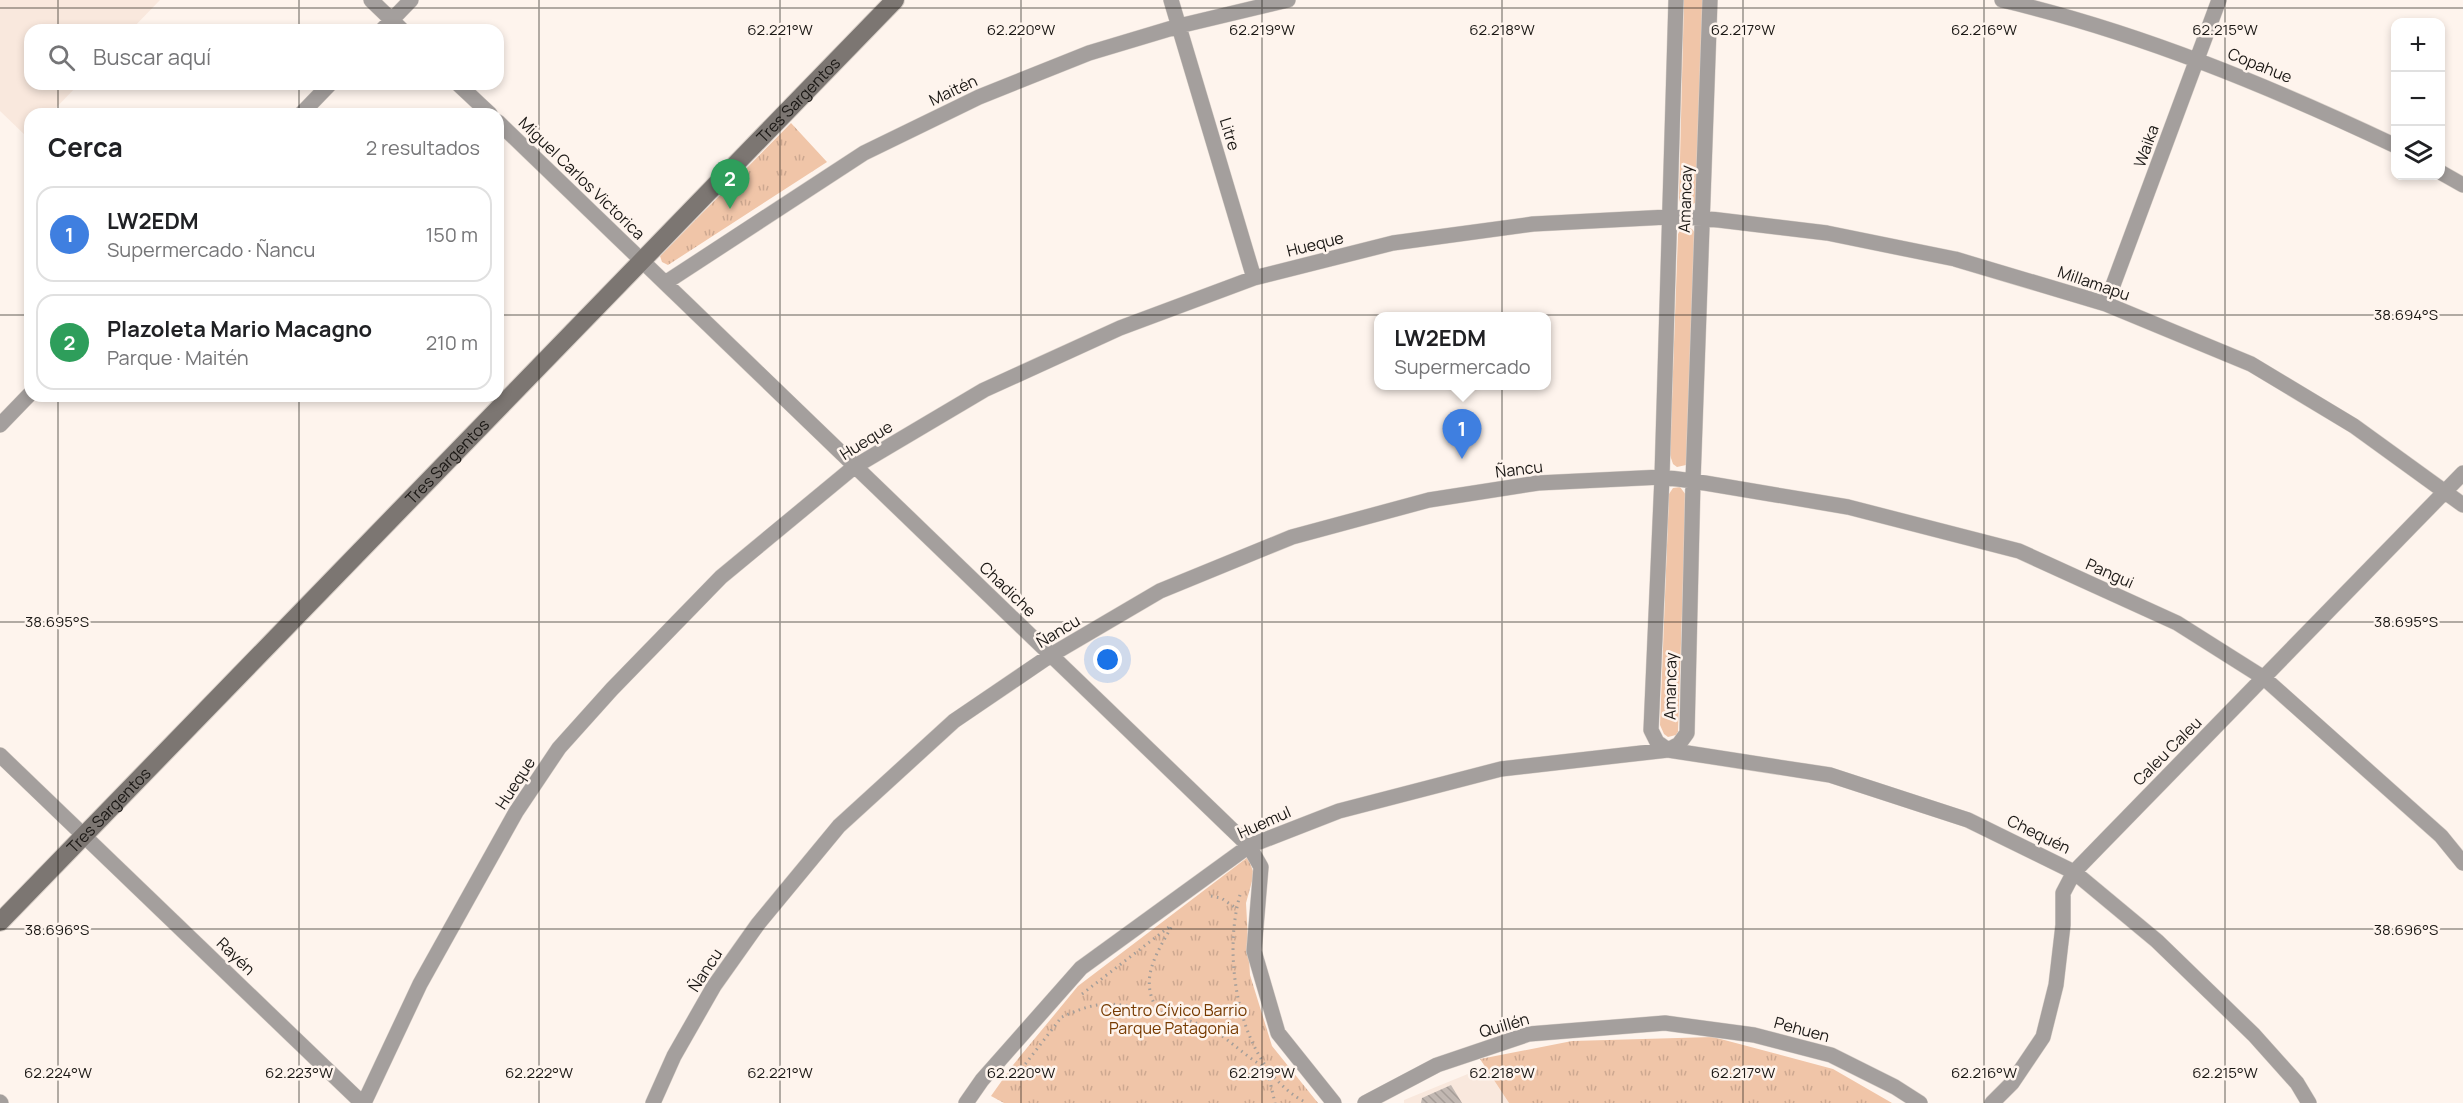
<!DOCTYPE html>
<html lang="es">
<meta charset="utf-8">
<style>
body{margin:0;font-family:Manrope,sans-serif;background:#f6f6f6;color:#202124}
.controls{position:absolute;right:18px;top:18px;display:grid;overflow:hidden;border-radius:12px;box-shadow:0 3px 9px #0003}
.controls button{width:54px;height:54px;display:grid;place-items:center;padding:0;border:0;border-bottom:2px solid #e0e0e0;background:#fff;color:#202124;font:30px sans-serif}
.you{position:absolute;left:1108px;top:660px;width:21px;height:21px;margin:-15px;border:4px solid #fff;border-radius:50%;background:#1a73e8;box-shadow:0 0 0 9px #1a73e833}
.badge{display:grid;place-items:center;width:39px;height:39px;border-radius:50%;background:#b45309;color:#fff;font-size:20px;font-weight:700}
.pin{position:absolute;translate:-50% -50px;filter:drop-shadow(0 2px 3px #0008)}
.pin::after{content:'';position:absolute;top:32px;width:21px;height:18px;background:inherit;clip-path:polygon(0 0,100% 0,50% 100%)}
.popup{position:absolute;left:1374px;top:312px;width:177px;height:78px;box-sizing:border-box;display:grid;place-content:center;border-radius:12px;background:#fff;filter:drop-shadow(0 2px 4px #0005);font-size:20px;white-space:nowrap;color:#757577}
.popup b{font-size:22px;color:#202124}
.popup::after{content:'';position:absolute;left:50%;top:100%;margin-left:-12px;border:12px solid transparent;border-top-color:#fff}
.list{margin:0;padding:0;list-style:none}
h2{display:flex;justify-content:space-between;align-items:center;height:78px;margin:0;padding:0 24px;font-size:26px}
h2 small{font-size:20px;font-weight:400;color:#757577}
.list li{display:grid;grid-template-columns:39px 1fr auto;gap:18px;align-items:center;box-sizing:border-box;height:96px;margin:0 12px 12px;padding:0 12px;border:2px solid #e0e0e0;border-radius:18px}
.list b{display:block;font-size:22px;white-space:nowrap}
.list p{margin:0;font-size:20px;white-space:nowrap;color:#757577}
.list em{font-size:20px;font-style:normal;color:#757577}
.icon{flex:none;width:33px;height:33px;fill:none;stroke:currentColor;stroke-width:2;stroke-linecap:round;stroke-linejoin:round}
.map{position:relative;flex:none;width:2463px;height:1103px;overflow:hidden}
.search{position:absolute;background:#fff;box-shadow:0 3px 9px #0003;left:24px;top:24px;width:480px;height:66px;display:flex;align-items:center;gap:15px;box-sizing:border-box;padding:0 21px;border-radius:18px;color:#757577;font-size:22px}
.panel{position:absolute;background:#fff;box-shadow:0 3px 9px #0003;left:24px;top:108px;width:480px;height:294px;border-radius:18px}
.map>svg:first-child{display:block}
.built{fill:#f9e8dd}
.grass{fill:#f0c5a8}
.park{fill:url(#park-tufts)}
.building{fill:url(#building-back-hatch)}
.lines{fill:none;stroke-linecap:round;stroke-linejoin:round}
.street-casing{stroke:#dad1ca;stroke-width:16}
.secondary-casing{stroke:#dad1ca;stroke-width:20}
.path{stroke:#a59e99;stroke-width:3;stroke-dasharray:1.5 4.5;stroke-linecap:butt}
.street{stroke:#a49f9d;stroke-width:15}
.secondary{stroke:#7c7672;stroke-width:18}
.ticks{fill:none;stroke:#1b1815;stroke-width:1.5;stroke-opacity:0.45}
.labels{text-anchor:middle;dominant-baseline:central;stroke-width:5;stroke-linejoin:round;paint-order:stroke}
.street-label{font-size:16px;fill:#1b1815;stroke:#fef4ed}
.park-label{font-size:16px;fill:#763a00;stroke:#fef4ed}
.ticks-label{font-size:15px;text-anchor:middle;fill:#1b1815;stroke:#fef4ed;stroke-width:5;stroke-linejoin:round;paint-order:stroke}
</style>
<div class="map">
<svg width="2463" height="1103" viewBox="0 0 2463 1103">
<defs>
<pattern id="park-tufts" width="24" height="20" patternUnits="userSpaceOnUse" patternTransform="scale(1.5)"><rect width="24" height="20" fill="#f0c5a8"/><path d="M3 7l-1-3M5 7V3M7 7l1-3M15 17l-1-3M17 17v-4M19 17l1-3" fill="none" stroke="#cda890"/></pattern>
<pattern id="building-back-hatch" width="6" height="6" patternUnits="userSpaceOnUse" patternTransform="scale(1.5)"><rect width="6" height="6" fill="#c2b8b2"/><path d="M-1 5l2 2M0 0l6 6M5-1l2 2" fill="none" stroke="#a69d98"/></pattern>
</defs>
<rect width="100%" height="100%" fill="#fef4ed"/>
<path class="built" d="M0,0h160l-29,30h-101v54h49l-29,30h-20v20l-3,3 -27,-26z
M1485,1067l24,36h-105v-3z"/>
<path class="grass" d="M1684,0h19l-6,200 -2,3 -7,3 -8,-4 -1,-4z
M1684,226l8,3 3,4 -6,228 -3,4 -9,2 -4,-3 -3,-9 8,-221 3,-6z
M1680,487l6,8 -8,237 -2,3 -8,2 -4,-3 -4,-9 9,-231 4,-6z"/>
<path class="park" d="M791,123l36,39 -159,103 -6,-3 -2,-6z
M1248,857l6,17 -8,29 4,72 22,71 46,57h-314l-13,-7 22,-31 65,-79z
M1713,1037l120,32 59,34h-383l-29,-44 92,-18z"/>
<path class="building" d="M1451,1085l11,18h-41l1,-5z"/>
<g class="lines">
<g class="street-casing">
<path id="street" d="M371,0l31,30
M1171,0l83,278
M2002,0c137,32 267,86 394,146
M382,30l29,-30
M458,84l32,30
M301,114l29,-30
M498,122l751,724 12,21 -7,84 24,82 56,70
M2440,172l23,13
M665,283l199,-130 115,-56 110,-44 90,-27 109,-26
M2106,304l113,-304
M0,425l30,-31
M1668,750l11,-6 8,-11 6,-252 17,-481
M1668,750l-11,-8 -6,-12 11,-253 14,-477
M0,755l362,348
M0,1102l1,1
M364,1103l56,-119 96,-172 43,-64 53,-59 109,-112 133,-110 130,-77 136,-62 134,-50 139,-35 140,-19 135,-7 34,1 125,15 128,26 151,45 145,60 103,62 109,79
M653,1103l21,-47 40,-70 44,-62 81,-98 115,-105 97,-66 109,-64 132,-54 137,-37 109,-17 124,-6 31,4 155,26 171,44 158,72 87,55 177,158 22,27
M966,1103l16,-23 99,-112 168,-122 90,-35 162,-42 167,-19 162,25 138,45 106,52 83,69 97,94 43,48 12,20
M1365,1103l72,-38 92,-31 136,-11 89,12 77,20 64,32 25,16
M1992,1103l20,-20 31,-46 13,-52 7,-60v-32l11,-21 389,-399"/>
</g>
<g class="secondary-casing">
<g id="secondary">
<path id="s1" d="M0,922l895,-922"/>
</g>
</g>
<path class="path" d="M1240,895c-19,66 0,175 67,208
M1211,896l10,2 15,10
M1082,994l87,-67
M1159,1012c-22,-32 -2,-59 14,-88
M1062,1017c11,-5 23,-10 35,-12 29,-5 101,14 125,31 15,11 28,23 45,33l8,34
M1015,1069l8,-2 37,-48"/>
<use href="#street" class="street"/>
<use href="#secondary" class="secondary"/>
</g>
<path class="ticks" d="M58,0v30M299,0v30M539,0v1103M780,0v1103M1021,0v1103M1262,0v1103M1502,0v1103M1743,0v1103M1984,0v1103M2225,0v1103M0,8h2463M58,84v30M299,84v30M0,315h30M498,315h1965M58,396v707M299,396v707M0,622h2463M0,929h2463"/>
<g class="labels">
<g class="street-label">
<text transform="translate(2260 65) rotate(22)">Copahue</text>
<text transform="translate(953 90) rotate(-25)">Maitén</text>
<text stroke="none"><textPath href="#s1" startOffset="1146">Tres Sargentos</textPath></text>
<text transform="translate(1230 134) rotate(73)">Litre</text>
<text transform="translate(2146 146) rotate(-70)">Waika</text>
<text transform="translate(582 178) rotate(44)">Miguel Carlos Victorica</text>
<text transform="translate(1685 199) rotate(-88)">Amancay</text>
<text transform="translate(1315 244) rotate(-14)">Hueque</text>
<text transform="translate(2094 283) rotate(19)">Millamapu</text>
<text transform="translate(866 440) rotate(-32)">Hueque</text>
<text stroke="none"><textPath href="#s1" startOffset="642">Tres Sargentos</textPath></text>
<text transform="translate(1519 469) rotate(-7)">Ñancu</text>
<text transform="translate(2110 573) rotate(24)">Pangui</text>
<text transform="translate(1008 589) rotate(44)">Chadiche</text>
<text transform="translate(1058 631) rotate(-31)">Ñancu</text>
<text transform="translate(1670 686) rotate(-89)">Amancay</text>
<text transform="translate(2167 751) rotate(-45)">Caleu Caleu</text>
<text transform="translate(515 783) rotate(-57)">Hueque</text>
<text stroke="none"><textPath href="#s1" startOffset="156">Tres Sargentos</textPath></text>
<text transform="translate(1264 822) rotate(-24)">Huemul</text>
<text transform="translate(2039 834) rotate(26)">Chequén</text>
<text transform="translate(236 956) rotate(44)">Rayén</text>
<text transform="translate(705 970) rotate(-57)">Ñancu</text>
<text transform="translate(1504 1025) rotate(-16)">Quillén</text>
<text transform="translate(1802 1029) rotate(15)">Pehuen</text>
</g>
<g class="park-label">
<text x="1174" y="1010">Centro Cívico Barrio<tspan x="1174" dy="18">Parque Patagonia</tspan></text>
</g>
</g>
<g class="ticks-label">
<text x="780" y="35">62.221°W</text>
<text x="1021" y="35">62.220°W</text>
<text x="1262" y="35">62.219°W</text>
<text x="1502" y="35">62.218°W</text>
<text x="1743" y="35">62.217°W</text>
<text x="1984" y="35">62.216°W</text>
<text x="2225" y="35">62.215°W</text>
<text x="2406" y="320">38.694°S</text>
<text x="57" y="627">38.695°S</text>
<text x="2406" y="627">38.695°S</text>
<text x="57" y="935">38.696°S</text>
<text x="2406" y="935">38.696°S</text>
<text x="58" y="1078">62.224°W</text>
<text x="299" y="1078">62.223°W</text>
<text x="539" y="1078">62.222°W</text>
<text x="780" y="1078">62.221°W</text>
<text x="1021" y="1078">62.220°W</text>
<text x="1262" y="1078">62.219°W</text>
<text x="1502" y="1078">62.218°W</text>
<text x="1743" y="1078">62.217°W</text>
<text x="1984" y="1078">62.216°W</text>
<text x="2225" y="1078">62.215°W</text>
</g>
</svg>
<div class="controls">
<button>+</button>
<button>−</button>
<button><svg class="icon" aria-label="layers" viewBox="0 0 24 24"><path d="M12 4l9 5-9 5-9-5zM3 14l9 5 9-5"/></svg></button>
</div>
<div class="you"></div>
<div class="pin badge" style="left:1462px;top:459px;background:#3f7fe0">1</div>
<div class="popup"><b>LW2EDM</b>Supermercado</div>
<div class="pin badge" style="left:730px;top:209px;background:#2e9e5b">2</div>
<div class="search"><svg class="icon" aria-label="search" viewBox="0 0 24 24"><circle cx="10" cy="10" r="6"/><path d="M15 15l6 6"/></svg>Buscar aquí</div>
<section class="panel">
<h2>Cerca<small>2 resultados</small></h2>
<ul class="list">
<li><span class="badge" style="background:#3f7fe0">1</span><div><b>LW2EDM</b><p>Supermercado · Ñancu</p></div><em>150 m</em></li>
<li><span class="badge" style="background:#2e9e5b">2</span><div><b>Plazoleta Mario Macagno</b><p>Parque · Maitén</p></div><em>210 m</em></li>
</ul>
</section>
</div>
